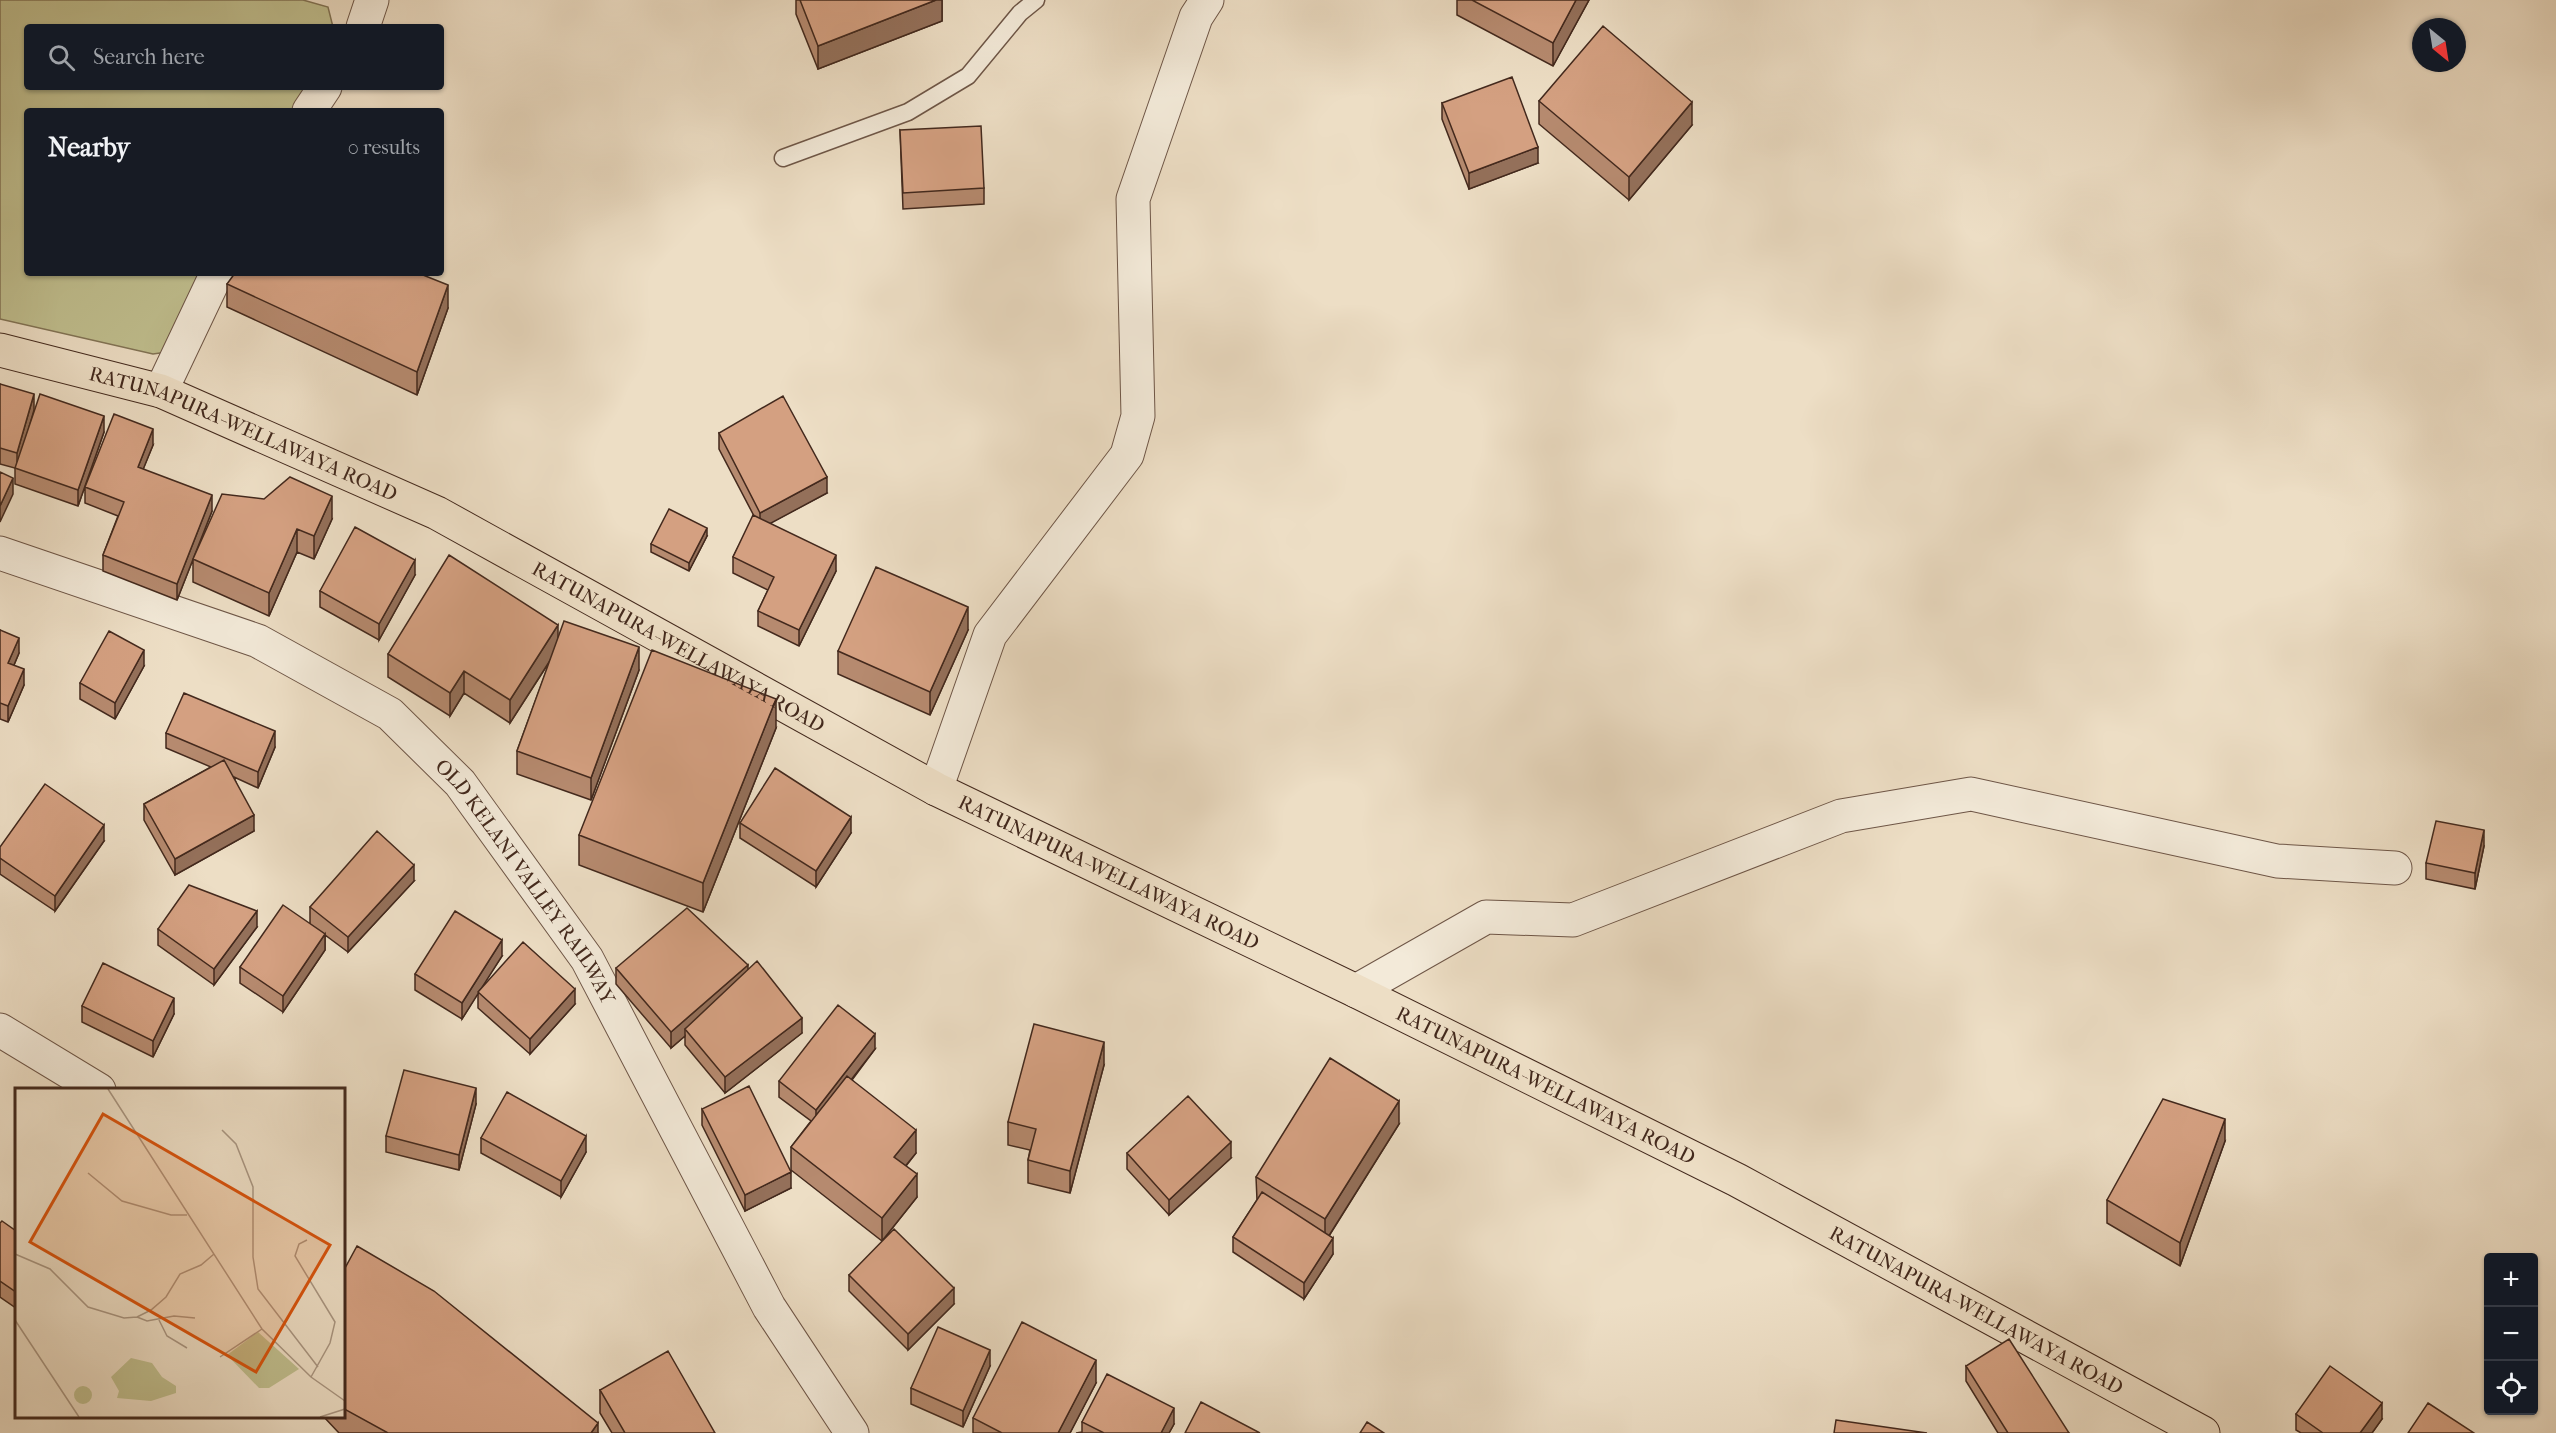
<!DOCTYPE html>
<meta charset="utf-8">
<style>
body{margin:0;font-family:"IM FELL French Canon",serif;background:#20242c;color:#f1f3f6}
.controls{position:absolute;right:18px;bottom:18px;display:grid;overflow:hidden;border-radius:6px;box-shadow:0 2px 4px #0004}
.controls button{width:54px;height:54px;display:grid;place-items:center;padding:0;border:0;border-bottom:2px solid #363941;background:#171b24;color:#f1f3f6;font:30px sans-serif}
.compass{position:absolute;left:2412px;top:18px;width:54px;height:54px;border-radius:50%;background:#171b24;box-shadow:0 2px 4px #0004;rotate:150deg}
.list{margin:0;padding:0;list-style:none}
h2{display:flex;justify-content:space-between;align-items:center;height:78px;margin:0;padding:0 24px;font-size:26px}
h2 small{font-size:20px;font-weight:400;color:#9ea1a6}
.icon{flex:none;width:33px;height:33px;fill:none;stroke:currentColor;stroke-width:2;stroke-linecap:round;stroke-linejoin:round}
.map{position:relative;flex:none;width:2556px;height:1433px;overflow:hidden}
.search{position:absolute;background:#171b24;box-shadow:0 2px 4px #0004;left:24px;top:24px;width:420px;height:66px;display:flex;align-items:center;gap:15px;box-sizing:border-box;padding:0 21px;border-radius:6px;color:#9ea1a6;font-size:22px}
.panel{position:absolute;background:#171b24;box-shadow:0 2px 4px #0004;left:24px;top:108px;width:420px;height:168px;border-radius:6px}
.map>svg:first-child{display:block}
.green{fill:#c0bf8f;stroke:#827456;stroke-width:1.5}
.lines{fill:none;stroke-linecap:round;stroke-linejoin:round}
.lane-casing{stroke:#6e5647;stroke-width:19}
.street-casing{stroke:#6e5647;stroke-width:35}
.highway-casing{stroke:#43291d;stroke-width:35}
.lane{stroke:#f3ead9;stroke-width:16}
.street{stroke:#f3ead9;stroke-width:33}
.highway{stroke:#eddec5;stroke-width:33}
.wall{fill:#b68a6f;stroke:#43291d;stroke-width:1.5}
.shaded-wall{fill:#94705a;stroke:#43291d;stroke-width:1.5}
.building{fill:#d4a081;stroke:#43291d;stroke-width:1.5}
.labels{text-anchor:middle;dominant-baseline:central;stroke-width:6;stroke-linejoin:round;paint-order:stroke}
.street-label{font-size:20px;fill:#43291d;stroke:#f3ead9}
.inset-road{fill:none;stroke:#a99682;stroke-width:1.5}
.view{fill:#d8540e;fill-opacity:0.15;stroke:#d8540e;stroke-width:3}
.inset-edge{fill:none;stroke:#43291d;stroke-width:3}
</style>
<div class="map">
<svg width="2556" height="1433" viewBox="0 0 2556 1433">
<rect width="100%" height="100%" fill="#eddec5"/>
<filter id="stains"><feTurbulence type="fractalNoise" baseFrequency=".00333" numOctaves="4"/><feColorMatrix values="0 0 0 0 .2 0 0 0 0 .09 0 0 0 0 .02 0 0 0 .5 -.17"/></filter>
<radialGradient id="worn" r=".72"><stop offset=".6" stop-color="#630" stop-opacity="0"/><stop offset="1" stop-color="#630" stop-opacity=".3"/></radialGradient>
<path class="green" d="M0,0h303l25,7 5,20h-306v60h286l-12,24h-274v162h193l-39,77 -28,4 -153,-35z"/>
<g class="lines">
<g class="lane-casing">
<path id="lane" d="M783,158l125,-46 60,-36 52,-63 16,-13"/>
</g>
<g class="street-casing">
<g id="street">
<path d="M363,27l9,-27"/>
<path d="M309,111l16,-24"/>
<path d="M161,391l56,-118"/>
<path id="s1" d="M0,553l258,88 132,73 70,69 127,176 182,348 83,126"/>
<path d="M936,789l54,-154 137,-180 11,-39 -5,-217 63,-182 11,-17"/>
<path d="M1356,991l130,-74 87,3 268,-104 130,-22 306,67 118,7"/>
<path d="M0,1030l99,60"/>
</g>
</g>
<g class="highway-casing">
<g id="highway">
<path id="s2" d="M0,350l161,41 276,122 499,276 420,202 381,189 466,253"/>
</g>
</g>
<use href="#lane" class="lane"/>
<use href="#street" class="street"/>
<use href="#highway" class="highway"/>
</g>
<path class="wall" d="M796,0h146v21l-124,48 -22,-55z
M1457,0h132l-36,66 -96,-51z
M1539,101l153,24 -63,75 -90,-76z
M1442,103l96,60 -69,26 -27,-70z
M900,130l84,58v16l-81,5z
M227,284l221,24 -31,87 -190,-88z
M0,384l34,26 70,22 -26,74 -63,-22v-16l-15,-4z
M719,433l108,60 -57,30 66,48 -37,75 -41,-20v-15l10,-21 -35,-17v-16l21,-41 -35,-67z
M153,445l-10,24 69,42 -35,89 -74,-29v-16l15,-39 -33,-13v-16z
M332,519l-18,40 -17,-7 -28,64 -76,-34v-23z
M707,536l-18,35 -38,-19v-8z
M415,575l-36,65 -59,-33v-16z
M0,630l19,23 -5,12 10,20 -16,37 -8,-3z
M968,630l-38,85 -92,-41v-23z
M558,638l81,32 -48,130 -74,-26v-23l33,-90 -40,62 -46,-30 -14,23 -62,-39v-23z
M144,666l-29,53 -35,-20v-16z
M776,728l-73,184 -124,-47v-30z
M166,733l109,14 -17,41 -24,-11 20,54 -79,44 -31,-55v-16l67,-37 -45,-19z
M740,823l111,10 -35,54 -76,-49z
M104,841l-49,70 -55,-37v-27z
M2484,846l-9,43 -49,-10v-16z
M414,881l-66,71 -23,-17v15l-42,62 -43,-29v-16l70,-44v-16z
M257,927l-43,58 -56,-40v-16z
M502,956l-22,33 95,15 -45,50 -52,-46v-15l-16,26 -47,-29v-16z
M616,968l132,1 54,64 -77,60 -40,-48v-9l-14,12 -55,-64z
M82,1006l92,8 -21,43 -71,-35z
M875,1049l-23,31 64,73 -10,13 11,31 -35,44 -91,-71v-23l20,-26 -32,-24v-16z
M1104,1065l-34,128 -42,-10v-23l2,-10 -22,-5v-23z
M476,1104l-17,66 -73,-18v-16z
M702,1109l89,79 -46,23 -43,-86z
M1399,1124l-70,112 4,18 -29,45 -71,-47v-15l24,-37 -1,-23z
M481,1138l105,14 -25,45 -80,-44z
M2225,1141l-45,125 -73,-43v-23z
M1127,1153l104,5 -62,57 -42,-46z
M0,1223l16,8v77l-16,-11z
M344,1270l254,163h-259l-16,-17h21z
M849,1275l105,29 -46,46 -59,-59z
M990,1366l-27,61 -52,-23v-16z
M1966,1366l103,67h-71l-32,-52z
M1096,1383l-26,50h-97v-15z
M600,1390l115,43h-103l-12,-20z
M2296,1414l86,5 -10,14h-71l-5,-3z
M1082,1422l92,2 -5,9h-93l6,-1z"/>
<path class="shaded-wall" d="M936,0h6v21l-124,48v-23z
M1576,0h13l-36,66v-23z
M1692,102v23l-63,75v-23z
M1538,147v16l-69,26v-16z
M448,285v23l-31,87v-23z
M34,394v16l-17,59v-16z
M104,416v16l-26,74v-16z
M153,429v16l-15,37v-15z
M827,477v16l-67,36v-16z
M13,478v16l-13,28v-16z
M212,495v16l-35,89v-16z
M332,496v23l-18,40v-23z
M707,528v8l-18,35v-8z
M297,529v23l-28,64v-23z
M836,555v16l-37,75v-16z
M415,560v15l-36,65v-16z
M968,607v23l-38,85v-23z
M558,625v23l-48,75v-23z
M19,638v15l-11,26v-16z
M639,647v23l-48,130v-22z
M144,650v16l-29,53v-16z
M24,669v16l-16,37v-16z
M464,671v22l-14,23v-23z
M776,699v29l-73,184v-29z
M275,731v16l-17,41v-16z
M254,815v16l-79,44v-16z
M851,817v16l-35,54v-16z
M104,825v16l-49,70v-15z
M2484,830v16l-9,43v-16z
M414,865v16l-66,71v-15z
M257,911v16l-43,58v-16z
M325,934v16l-42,62v-16z
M502,940v16l-40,63v-16z
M748,965v15l-63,49v7l-14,12v-16z
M575,989v15l-45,50v-15z
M174,998v16l-21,43v-16z
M802,1018v15l-77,60v-16z
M875,1034v15l-59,76v-15z
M1104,1042v23l-34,128v-22z
M476,1088v16l-17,66v-15z
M1399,1101v23l-74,118v-23z
M2225,1119v22l-45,125v-23z
M916,1130v23l-22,27v-23z
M586,1136v16l-25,45v-16z
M1231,1142v16l-62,57v-15z
M791,1172v16l-46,23v-16z
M917,1174v23l-35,44v-23z
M1333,1238v16l-29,45v-16z
M954,1288v16l-46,46v-16z
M990,1350v16l-27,61v-16z
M1096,1360v23l-26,50h-12z
M2382,1403v16l-10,14h-12z
M1174,1408v16l-5,9h-8z
M598,1423v10h-7z"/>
<path class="building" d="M800,0h136l-118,46z
M1472,0h104l-23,43z
M1603,26l89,76 -63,75 -90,-76z
M1512,77l26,70 -69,26 -27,-70z
M981,126l3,62 -81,5 -3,-63z
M235,273h183l30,12 -31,87 -190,-88z
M0,384l34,10 -17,59 -17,-5z
M40,394l64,22 -26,74 -63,-22z
M783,396l44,81 -67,36 -41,-80z
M114,414l39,15 -15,38 74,28 -35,89 -74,-29 21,-53 -39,-15z
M0,472l13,6 -13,28z
M290,477l42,19 -18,40 -17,-7 -28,64 -76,-34 29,-65 42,5z
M669,509l38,19 -18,35 -38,-19z
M753,515l83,40 -37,75 -41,-19 16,-34 -41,-20z
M355,527l60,33 -36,64 -59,-33z
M449,555l109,70 -48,75 -46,-29 -14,22 -62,-39z
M876,567l92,40 -38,85 -92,-41z
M564,621l75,26 -48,131 -74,-27z
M0,630l19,8 -11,25 16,6 -16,37 -8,-3z
M109,631l35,19 -29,53 -35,-20z
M652,650l124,49 -73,184 -124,-48z
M184,693l91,38 -17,41 -92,-39z
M224,760l30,55 -79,44 -31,-55z
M775,768l76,49 -35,54 -76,-48z
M45,784l59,41 -49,71 -55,-38v-11z
M2436,821l48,9 -9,43 -49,-10z
M377,831l37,34 -66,72 -38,-30z
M189,885l68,26 -43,58 -56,-40z
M283,905l42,29 -42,62 -43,-29z
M687,908l61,57 -77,67 -55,-64z
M455,911l47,29 -40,63 -47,-29z
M523,942l52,47 -45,50 -52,-47z
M757,961l45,57 -77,59 -40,-48z
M103,963l71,35 -21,43 -71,-35z
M838,1005l37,29 -59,76 -37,-29z
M1034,1024l70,18 -34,129 -42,-11 8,-31 -28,-7z
M1330,1058l69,43 -74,118 -69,-42z
M404,1070l72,18 -17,67 -73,-19z
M847,1076l69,54 -22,27 23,17 -35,44 -91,-71z
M749,1086l42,86 -46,23 -43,-86z
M507,1092l79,44 -25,45 -80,-43z
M1188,1096l43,46 -62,58 -42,-47z
M2163,1099l62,20 -45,124 -73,-43z
M1262,1192l71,46 -29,45 -71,-46z
M2,1221l14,10v61l-16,-11v-58z
M894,1229l60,59 -46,46 -59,-59z
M357,1246l77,45 164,132 -7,10h-203l-42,-23 -2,-2v-138z
M1022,1322l74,38 -38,73h-56l-29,-15z
M938,1327l52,23 -27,61 -52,-23z
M2009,1339l60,94h-61l-42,-67z
M668,1351l47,82h-90l-25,-43z
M2330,1366l52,37 -22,30h-37l-27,-19z
M1107,1374l67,34 -13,25h-57l-22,-11z
M1201,1402l59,31h-75z
M2428,1403l46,30h-66z
M1836,1420l91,13h-93z
M1367,1422l17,11h-24z"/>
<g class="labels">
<g class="street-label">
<text stroke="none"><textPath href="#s2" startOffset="258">RATUNAPURA-WELLAWAYA ROAD</textPath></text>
<text stroke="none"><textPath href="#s2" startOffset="744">RATUNAPURA-WELLAWAYA ROAD</textPath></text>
<text stroke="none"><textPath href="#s2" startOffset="1230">RATUNAPURA-WELLAWAYA ROAD</textPath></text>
<text stroke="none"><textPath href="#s1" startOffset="640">OLD KELANI VALLEY RAILWAY</textPath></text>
<text stroke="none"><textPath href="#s2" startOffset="1716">RATUNAPURA-WELLAWAYA ROAD</textPath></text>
<text stroke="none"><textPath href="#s2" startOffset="2202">RATUNAPURA-WELLAWAYA ROAD</textPath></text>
</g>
</g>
<g transform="translate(15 1088)">
<rect width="330" height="330" fill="#eddec5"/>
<path d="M243,244l41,37 -30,19h-10l-32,-33zM116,270l21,5 10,14 14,9v7l-25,8 -34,-3 2,-7 -8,-14zM59 307a9 9 0 1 1 18 0a9 9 0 1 1-18 0Z" fill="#c0bf8f"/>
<path class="inset-road" d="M93,1l154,240 49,48 34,24M207,42l14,14 17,43v70l5,32 60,78M73,85l34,28 49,14h16M292,152l-8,4 -4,12 40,66 -5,21 -19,34M0,166l35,15 38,38 36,11 13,-1 14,-7 15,-13 14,-23 21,-9 13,-11M122,229l10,4 27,-5 21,2M0,232l64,97M144,232l8,16 20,12M205,269l42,-28M305,329l25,-8"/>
<path class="view" d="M88,26l227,131 -74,127 -226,-130z"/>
<rect width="330" height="330" class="inset-edge"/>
</g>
<rect width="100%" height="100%" filter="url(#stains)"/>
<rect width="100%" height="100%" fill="url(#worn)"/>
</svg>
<div class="controls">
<button>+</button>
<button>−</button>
<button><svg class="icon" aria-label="locate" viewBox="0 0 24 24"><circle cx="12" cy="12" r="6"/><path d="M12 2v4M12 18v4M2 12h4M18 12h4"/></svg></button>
</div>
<svg class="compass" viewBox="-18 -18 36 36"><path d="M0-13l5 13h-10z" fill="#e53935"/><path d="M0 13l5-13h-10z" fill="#9ea1a6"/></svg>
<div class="search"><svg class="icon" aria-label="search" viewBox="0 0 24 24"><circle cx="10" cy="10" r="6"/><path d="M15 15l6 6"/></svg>Search here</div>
<section class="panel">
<h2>Nearby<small>0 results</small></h2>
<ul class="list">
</ul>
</section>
</div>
